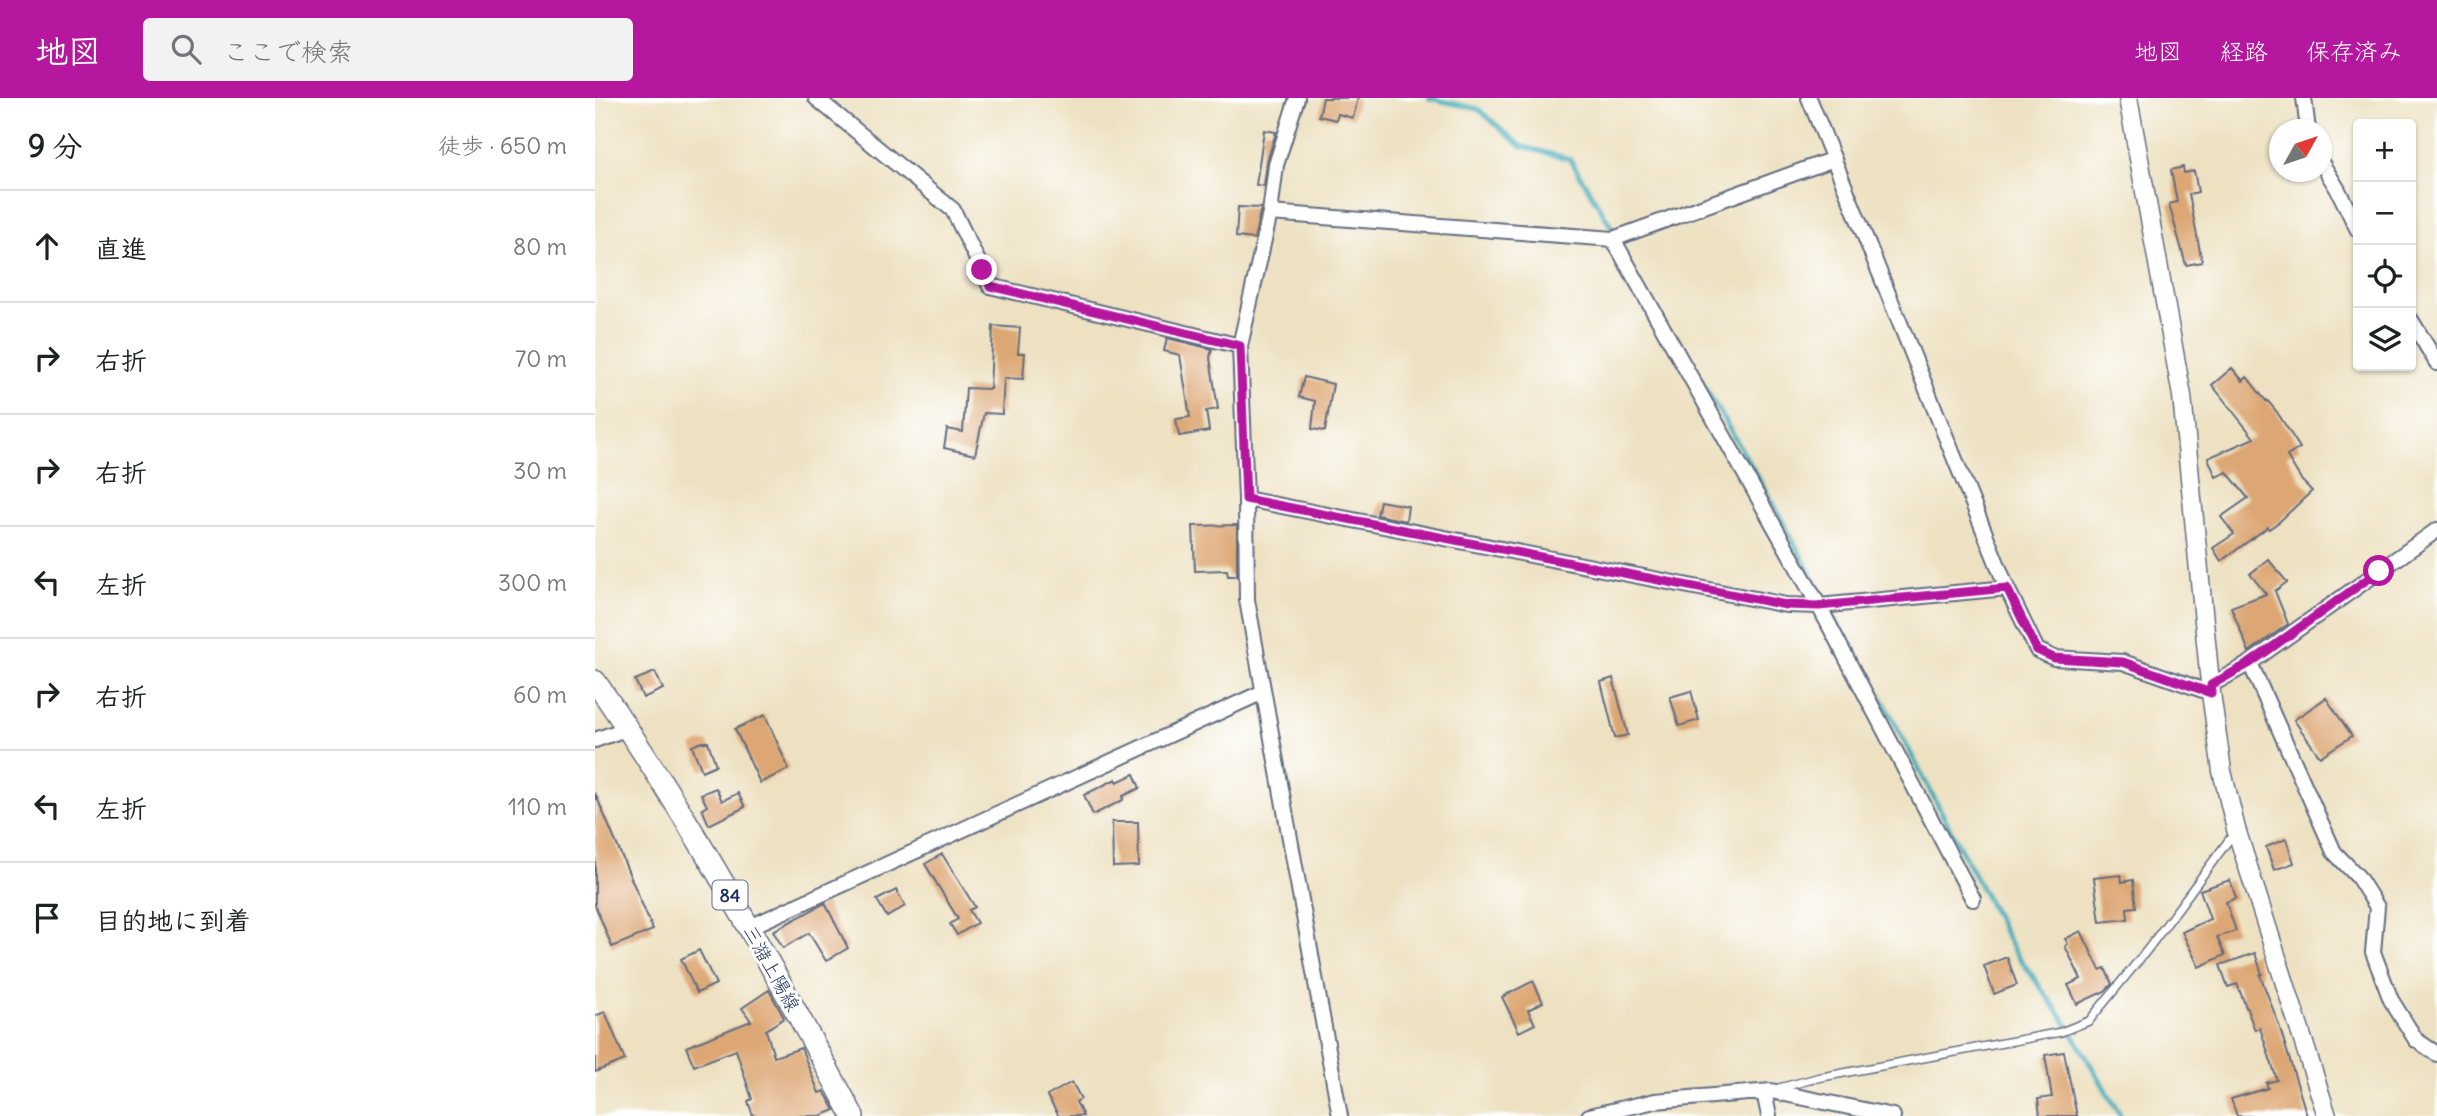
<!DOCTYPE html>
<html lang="ja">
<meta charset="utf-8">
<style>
body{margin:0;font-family:Delius,"Klee One",sans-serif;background:#f2f2f2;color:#202124}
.controls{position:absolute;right:21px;top:21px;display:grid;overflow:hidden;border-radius:7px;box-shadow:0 2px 5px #0004}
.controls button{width:63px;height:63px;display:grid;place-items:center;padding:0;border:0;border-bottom:2px solid #e0e0e0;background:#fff;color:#202124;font:35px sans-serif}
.compass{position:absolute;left:1674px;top:21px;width:63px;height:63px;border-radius:50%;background:#fff;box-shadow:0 2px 5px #0004;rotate:50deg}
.stop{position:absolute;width:21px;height:21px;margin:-16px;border:5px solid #b5179e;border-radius:50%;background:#fff}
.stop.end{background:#b5179e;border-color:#fff;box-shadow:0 2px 7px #0008}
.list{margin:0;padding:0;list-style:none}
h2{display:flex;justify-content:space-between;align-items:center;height:91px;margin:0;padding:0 28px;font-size:30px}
h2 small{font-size:23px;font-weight:400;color:#757577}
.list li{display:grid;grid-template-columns:46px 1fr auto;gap:21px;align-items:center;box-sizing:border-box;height:112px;padding:0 28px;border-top:2px solid #e0e0e0}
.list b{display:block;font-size:26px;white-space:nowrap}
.list em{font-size:23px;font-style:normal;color:#757577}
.icon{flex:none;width:38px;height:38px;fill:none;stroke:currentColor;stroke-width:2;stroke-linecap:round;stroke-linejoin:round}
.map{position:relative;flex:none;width:1842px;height:1018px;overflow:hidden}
header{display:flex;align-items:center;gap:42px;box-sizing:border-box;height:98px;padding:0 35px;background:#b5179e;color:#fff}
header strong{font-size:33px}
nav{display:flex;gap:38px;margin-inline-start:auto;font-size:24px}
.search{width:490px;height:63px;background:#f2f2f2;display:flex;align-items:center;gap:18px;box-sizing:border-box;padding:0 24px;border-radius:7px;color:#757577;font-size:26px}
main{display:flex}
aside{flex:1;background:#fff}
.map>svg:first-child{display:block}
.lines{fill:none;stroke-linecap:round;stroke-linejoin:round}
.stream{stroke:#3cabba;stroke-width:5}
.building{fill:#dda775}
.service-casing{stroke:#646d81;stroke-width:10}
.minor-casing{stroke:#646d81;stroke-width:18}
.tertiary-casing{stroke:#646d81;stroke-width:21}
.primary-casing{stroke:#646d81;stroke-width:24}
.service{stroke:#fff;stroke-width:7}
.minor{stroke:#fff;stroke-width:14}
.tertiary{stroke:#fff;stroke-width:18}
.primary{stroke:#fff;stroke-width:21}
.route{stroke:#b5179e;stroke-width:9}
.labels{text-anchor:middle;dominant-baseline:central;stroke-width:6;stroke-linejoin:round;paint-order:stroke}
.shield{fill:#fff;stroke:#5f6d8e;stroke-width:2}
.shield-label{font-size:18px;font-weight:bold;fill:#1b2f5e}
.street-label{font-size:19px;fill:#1b2f5e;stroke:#fff}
</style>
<header>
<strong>地図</strong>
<div class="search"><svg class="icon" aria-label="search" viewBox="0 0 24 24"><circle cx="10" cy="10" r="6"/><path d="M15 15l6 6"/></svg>ここで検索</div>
<nav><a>地図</a><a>経路</a><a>保存済み</a></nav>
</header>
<main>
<aside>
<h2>9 分<small>徒歩 · 650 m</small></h2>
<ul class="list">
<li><svg class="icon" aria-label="ahead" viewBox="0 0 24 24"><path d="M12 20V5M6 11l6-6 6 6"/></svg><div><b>直進</b></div><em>80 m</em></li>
<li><svg class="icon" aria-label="right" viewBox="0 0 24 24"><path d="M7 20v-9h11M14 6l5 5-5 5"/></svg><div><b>右折</b></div><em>70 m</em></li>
<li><svg class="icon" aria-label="right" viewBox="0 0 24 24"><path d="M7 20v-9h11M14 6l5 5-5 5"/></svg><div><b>右折</b></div><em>30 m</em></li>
<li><svg class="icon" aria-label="left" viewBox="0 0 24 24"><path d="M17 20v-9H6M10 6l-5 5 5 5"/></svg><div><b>左折</b></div><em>300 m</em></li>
<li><svg class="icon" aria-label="right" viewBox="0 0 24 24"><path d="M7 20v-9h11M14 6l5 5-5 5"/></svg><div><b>右折</b></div><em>60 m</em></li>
<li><svg class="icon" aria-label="left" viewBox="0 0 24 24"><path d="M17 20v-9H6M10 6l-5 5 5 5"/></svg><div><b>左折</b></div><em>110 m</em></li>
<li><svg class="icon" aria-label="arrive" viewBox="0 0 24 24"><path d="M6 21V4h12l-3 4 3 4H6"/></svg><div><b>目的地に到着</b></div></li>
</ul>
</aside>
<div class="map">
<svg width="1842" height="1018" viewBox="0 0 1842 1018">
<rect width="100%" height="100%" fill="#fff"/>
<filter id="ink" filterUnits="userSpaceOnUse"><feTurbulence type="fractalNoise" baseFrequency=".0143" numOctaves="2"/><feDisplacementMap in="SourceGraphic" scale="14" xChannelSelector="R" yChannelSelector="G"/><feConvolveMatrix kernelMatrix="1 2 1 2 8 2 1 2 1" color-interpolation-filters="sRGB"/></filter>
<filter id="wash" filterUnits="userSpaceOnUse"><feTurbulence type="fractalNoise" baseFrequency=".00686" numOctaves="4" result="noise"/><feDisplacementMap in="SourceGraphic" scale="28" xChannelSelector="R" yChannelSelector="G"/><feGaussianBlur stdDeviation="1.57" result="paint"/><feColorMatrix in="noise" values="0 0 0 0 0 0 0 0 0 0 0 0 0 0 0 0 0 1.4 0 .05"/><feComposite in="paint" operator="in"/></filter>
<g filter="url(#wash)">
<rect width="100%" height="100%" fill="#ede1c1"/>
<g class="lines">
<path class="stream" d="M834,0l49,11 43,37 49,13 47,77
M1099,271l79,134 48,91 59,101 133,254 52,72 56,95"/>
</g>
<g id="blocks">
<path class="building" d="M728,0h35l-5,20 -15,-4 -2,6 -17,-4z
M669,32l12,2 -9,30 -3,24 -8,-1z
M1588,69l1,6 10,-2 4,21 -9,2 13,68 -16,3 -17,-61 8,-2 -6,-32z
M643,109l23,1 -7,31 -18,-2z
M398,228l27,2 -2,25h7l-2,26 -19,-1 -2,36 -18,-1 -9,42 -31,-7 3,-19 16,3 3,-44 24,1z
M572,240l45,11 -2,9 8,51 -12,2 3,20 -30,5 -3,-17 14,-2 -10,-62 -16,-4z
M1637,270l11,13 4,-4 19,24 1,-1 10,12 23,36 -13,8 15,25 10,10 -33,31 -10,7 -1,-2 -47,34 -8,-13 21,-14 -13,-17 27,-19 -21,-26 -11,5 -8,-19 46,-20 -42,-53z
M709,279l29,7 -8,47 -13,-2 3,-28 -16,-4z
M785,403l28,5 -2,15 -29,-6z
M642,427v51h-9l-1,-6 -32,1 -2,-45z
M1673,461l19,23 -12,9 13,33 -39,28 -18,-45 35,-13 -16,-20z
M60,574l8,17 -20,9 -8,-18z
M1018,580l15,57 -13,3 -14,-56z
M1096,593l8,29 -20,6 -9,-29z
M1731,600l26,38 -32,21 -26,-37z
M170,617l24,54 -29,14 -25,-54z
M107,644h6l8,23 -14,6 -10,-25z
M539,676l6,14 -17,8v4l-30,15 -9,-20 32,-16 1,3z
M121,690l6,13 16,-8 7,14 -36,18 -7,-16 5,-3 -6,-12z
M0,695l58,137 -41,17 -17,-42z
M517,724h26l1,44 -26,1z
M1691,741l8,24 -20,7 -8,-23z
M347,756l33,53 -6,3 8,13 -20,12 -7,-11 8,-5 -33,-55z
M1526,777l1,7 11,-2 3,27 -9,1 1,11 -28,3 -6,-44z
M1635,782l6,18 -10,4 10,29 -19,6 8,18 -26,12 -17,-35 28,-13 -10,-29z
M301,792l9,16 -18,11 -10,-17z
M230,805l23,45 -22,13 -17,-28 -26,15 -10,-17z
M1486,833l19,39 5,-2 7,16 -7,7 -28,13 -9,-19 13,-6 -16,-33 3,-2 -3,-5z
M104,852l17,34 -19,9 -16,-34z
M1660,855l7,21 -2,1 19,50 28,91h-70l-6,-17 37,-11 -2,-5 11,-3 -17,-52 -5,2 -18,-46 -9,3 -8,-22z
M1412,859l10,28 -23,9 -10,-28z
M938,883l10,21 -15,8 7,14 -16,8 -17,-35z
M174,892l15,28 -18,12 8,27 27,-9 18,45 5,-2 11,19 -15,6h-67l-5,-15 4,-2 -16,-49 -42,16 -8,-19 65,-26 -9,-13z
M10,914l20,48 -30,12v-56z
M1469,954l13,64h-37l-2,-17 14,-2 -7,-42z
M477,984l9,17 -5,3 7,14h-24l-12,-20z"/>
</g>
</g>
<g filter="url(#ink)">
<use href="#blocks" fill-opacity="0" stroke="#646d81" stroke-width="2"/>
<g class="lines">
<g class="service-casing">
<path id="service" d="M1184,990l38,-10 244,-46 28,-11 59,-72 86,-116"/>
</g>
<g class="minor-casing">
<path id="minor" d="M221,0l137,112 37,76 250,60
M702,0l-21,67 -6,48 -30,133 6,153 1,101 93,516
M1214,0l198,490 30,62 17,8 69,4 88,31
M1709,0l4,32
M1727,66l15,24 21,42
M675,115l343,26 221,-80
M1018,141l206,367 154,293
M1816,222l26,43
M651,401l540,106 33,1 188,-18
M1655,565l84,189 24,25 19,30 -4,45 18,48 25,40 21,14
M1616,587l39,-22 187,-133
M0,642l33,-12
M155,829l513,-235
M1169,994l5,24
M994,1018l66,-15 116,-10 122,25"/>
</g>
<g class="tertiary-casing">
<path id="tertiary" d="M1533,0l54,298 29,297 11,78 14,58 91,287"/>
</g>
<g class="primary-casing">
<path id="primary" d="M0,583c97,139 178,287 258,435"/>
</g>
<use href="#service" class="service"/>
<use href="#minor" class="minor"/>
<use href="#tertiary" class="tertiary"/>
<use href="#primary" class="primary"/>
</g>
</g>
<g class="lines" filter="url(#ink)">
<path class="route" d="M387,172l8,16 250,60 6,153 540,106 33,1 188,-18 30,62 17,8 69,4 88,31v-8l39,-22 129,-92"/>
</g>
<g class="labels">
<rect class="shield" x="117.5" y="782.5" width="35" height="29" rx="5"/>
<g class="shield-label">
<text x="135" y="797">84</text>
</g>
<g class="street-label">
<text transform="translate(177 870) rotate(61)">三潴上陽線</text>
</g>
</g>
</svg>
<div class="controls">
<button>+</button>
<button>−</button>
<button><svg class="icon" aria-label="locate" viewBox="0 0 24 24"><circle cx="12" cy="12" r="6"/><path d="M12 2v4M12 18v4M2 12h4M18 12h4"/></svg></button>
<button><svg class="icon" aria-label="layers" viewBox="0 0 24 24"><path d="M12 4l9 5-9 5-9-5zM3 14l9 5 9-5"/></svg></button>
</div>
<svg class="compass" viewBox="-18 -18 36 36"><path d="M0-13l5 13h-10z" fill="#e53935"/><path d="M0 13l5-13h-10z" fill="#757577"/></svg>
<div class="stop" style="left:1784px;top:473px"></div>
<div class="stop end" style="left:387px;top:172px"></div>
</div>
</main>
